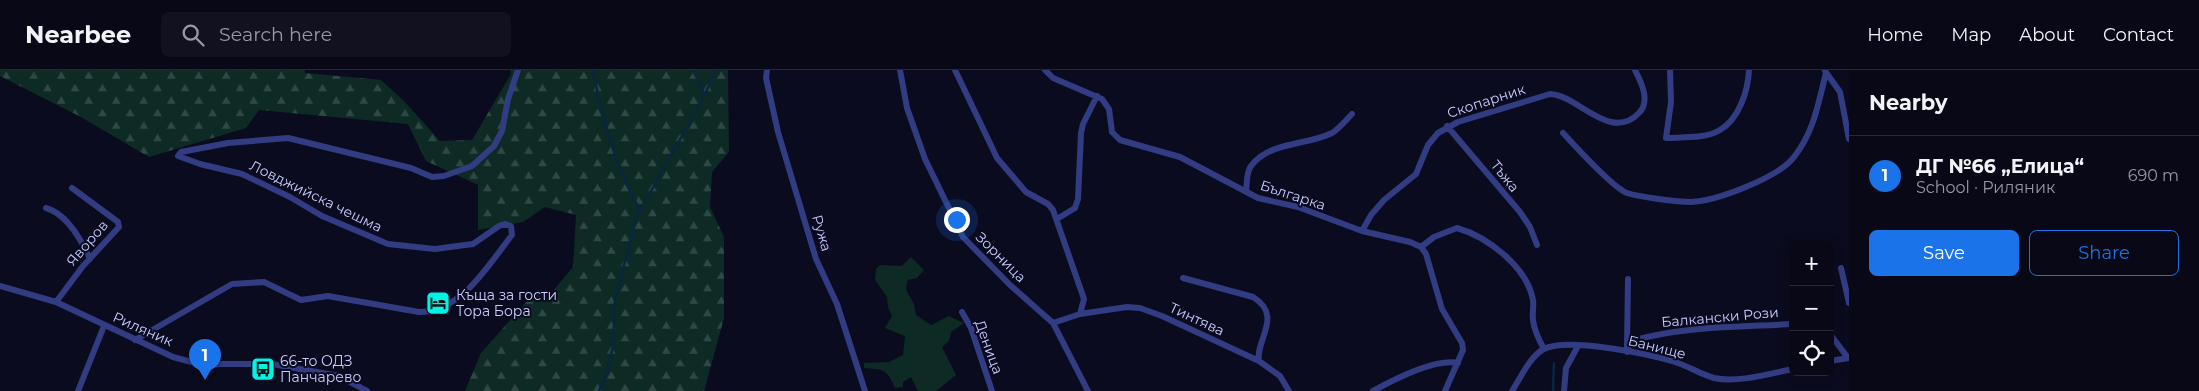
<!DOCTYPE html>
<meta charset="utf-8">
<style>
body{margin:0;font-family:Montserrat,sans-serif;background:#111120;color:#f1f3f6}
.controls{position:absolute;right:15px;bottom:15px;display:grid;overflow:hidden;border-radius:8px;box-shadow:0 2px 12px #0003}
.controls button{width:45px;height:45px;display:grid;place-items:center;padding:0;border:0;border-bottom:1px solid #292936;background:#080817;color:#f1f3f6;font:25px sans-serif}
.you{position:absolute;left:956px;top:149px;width:18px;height:18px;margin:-12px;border:4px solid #fff;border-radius:50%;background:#1a73e8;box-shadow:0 0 0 8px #1a73e833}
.badge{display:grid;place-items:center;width:32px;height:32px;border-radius:50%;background:#1a73e8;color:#fff;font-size:16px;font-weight:700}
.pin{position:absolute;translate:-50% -41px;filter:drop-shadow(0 1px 2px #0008)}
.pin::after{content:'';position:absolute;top:26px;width:18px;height:15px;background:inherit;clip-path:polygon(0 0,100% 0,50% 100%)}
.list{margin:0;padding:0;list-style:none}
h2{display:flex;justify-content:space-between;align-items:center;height:65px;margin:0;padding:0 20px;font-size:21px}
h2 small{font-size:16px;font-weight:400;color:#989aa1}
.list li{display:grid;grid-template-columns:32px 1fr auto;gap:15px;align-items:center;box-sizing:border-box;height:80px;padding:0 20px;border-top:1px solid #292936}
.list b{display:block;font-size:19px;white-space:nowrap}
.list p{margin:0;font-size:16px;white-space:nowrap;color:#989aa1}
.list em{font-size:16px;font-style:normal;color:#989aa1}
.actions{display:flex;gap:10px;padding:15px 20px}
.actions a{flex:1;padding:11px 0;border:1px solid #1a73e8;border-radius:8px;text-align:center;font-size:18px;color:#1a73e8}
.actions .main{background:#1a73e8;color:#fff}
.icon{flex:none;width:28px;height:28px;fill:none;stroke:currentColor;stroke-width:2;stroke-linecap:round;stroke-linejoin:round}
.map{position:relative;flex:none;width:1849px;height:321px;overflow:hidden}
header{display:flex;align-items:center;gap:30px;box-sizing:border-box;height:70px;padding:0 25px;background:#080817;border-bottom:1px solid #292936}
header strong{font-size:24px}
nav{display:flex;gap:28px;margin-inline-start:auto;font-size:18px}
.search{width:350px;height:45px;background:#111120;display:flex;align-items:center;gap:12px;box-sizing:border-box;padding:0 18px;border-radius:8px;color:#989aa1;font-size:19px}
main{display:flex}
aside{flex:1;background:#080817}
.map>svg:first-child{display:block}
.grass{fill:#0d2a24}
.forest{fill:url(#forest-firs)}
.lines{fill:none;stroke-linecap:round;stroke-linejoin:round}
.stream{stroke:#082641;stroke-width:2.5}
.street{stroke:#323c82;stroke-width:6}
.labels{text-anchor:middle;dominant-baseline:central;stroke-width:4;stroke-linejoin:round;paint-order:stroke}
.street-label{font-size:14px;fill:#c9ccff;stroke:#0b0b1f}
.poi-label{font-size:14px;fill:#c9ccff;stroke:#0b0b1f;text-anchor:start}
</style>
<header>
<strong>Nearbee</strong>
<div class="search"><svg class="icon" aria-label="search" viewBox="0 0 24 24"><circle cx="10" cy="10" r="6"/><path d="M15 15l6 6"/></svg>Search here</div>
<nav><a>Home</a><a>Map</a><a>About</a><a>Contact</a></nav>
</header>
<main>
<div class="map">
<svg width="1849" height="321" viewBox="0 0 1849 321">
<defs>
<pattern id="forest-firs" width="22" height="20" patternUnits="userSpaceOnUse" patternTransform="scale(1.25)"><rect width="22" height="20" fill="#0d2a24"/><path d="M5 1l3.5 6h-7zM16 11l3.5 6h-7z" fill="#2f4845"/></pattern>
</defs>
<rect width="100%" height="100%" fill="#0b0b1f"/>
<path class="grass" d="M911,187l13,13 -7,8 -9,2c-5,11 1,13 5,22 2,4 2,9 3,13l15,10 18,-9 15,7 -13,9 -2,9 -7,6 14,28 -20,16h-18l-7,-14 -8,5v5l-8,1c-9,-21 -12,-18 -31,-20v-5l25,-1 14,-7 2,-19 -20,-8 7,-12 -4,-9 -1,-10 -12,-17 1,-11 4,-4 22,1z"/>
<path class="forest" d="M0,0h305v3l76,7 23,21 36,40 32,-1 39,-66 -1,-4h218l1,82 -17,20 -2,35 14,30v81l-20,73h-239l16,-38 55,-62 16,1 21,-25 3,-52 -31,-8 -22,15 -45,8v-45l-52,-24 -18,-37 -149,-14 -13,18 -97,29 -68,-40 -81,-41z"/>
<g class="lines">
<path class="stream" d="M593,0c9,48 22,98 47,140
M693,0l12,25
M599,321l8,-18 6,-27 2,-47 22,-83 68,-121 10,-25
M1553,321l1,-28"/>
<path class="street" d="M767,0l-1,8 12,54 38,127 21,45 28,87
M900,0l7,38 18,51 38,78 47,48 43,38 35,68
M955,0l42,88 29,34 22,12 5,6 31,89 -4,15 -27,9
M1045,0l8,8 49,21 7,10 3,23 8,8 60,17 78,41 40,9 64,24 48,11 11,5 5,7 16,55 20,34 1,7 -18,41
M1670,0l1,32 -5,36c16,-1 39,1 54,-8 19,-11 28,-39 29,-60
M1825,1l15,21 9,47
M1447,56l73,86 10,15 7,18
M1563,63c12,13 50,55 64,60 12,4 50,9 64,9 25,-1 87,-24 103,-45 20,-25 24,-53 32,-84
M1246,122c1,-7 0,-20 5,-26 19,-25 55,-20 81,-33 7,-4 14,-13 20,-19
M46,138c21,6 35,31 44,51
M1057,149l18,-11 3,-9 3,-66 2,-9 14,-28
M1362,161l9,-16 13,-15 32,-26 12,-29 10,-12 20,-11 92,-28c28,1 60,49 89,19 12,-12 2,-31 -4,-43
M1421,177l13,-10 23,-9c31,9 70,39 76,72 1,7 -1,13 0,20 1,10 6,20 11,29
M1841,198l8,35
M1183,208l70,19c31,19 2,43 6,64
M0,216l56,16 117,55 26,7h73l67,12 28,15
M56,232l27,-36 36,-39 -1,-5 -46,-34
M962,242l9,16 21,63
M1080,244l47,-7 13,1 22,8 97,45 21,15 9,15
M1830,264l18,24
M135,270l97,-56 32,-2 37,18 27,-4 91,16c43,0 69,-47 93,-77l-1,-9 -6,-2 -6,2 -26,18 -38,5 -47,-5 -66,-28 -32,-19 -48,-23 -42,-10 -22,-8 3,-4 47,-9 60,-5 123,30 21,9 12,-1 28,-10 22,-20 8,-15 6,-32 10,-29
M1627,276l1,-67
M1627,282l4,-11c52,-15 108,-14 162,-17
M1830,291l19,-3
M78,321l26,-65
M1373,321c20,-11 62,-33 85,-28
M1512,321c8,-12 18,-35 32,-42 23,-12 105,5 131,13 13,4 25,12 39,16 24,5 54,-4 79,-9
M1564,321l2,-23 12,-22"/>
</g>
<defs>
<g id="hotel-square" transform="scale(1.25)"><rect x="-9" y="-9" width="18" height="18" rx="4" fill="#00f4e4" stroke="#0b0b1f"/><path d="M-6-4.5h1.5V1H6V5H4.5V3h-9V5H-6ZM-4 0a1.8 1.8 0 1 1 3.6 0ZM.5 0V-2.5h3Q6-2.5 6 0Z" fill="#111"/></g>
<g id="bus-square" transform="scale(1.25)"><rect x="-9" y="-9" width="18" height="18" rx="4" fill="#00f4e4" stroke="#0b0b1f"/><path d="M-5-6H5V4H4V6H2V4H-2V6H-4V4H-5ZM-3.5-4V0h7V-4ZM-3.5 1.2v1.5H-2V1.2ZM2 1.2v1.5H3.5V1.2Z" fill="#111"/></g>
</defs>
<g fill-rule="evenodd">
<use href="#hotel-square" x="438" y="233"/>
<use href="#bus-square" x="263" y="299"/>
</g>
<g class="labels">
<g class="street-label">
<text transform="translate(1486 31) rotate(-18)">Скопарник</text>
<text transform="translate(1505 106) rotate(51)">Тъжа</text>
<text transform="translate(1293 125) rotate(18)">Българка</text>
<text transform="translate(316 126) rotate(26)">Ловджийска чешма</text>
<text transform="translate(822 163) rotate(74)">Ружа</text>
<text transform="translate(87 173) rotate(-49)">Яворов</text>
<text transform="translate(1001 187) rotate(45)">Зорница</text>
<text transform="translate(1720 247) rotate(-5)">Балкански Рози</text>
<text transform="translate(1197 249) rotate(25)">Тинтява</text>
<text transform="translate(143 259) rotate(24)">Риляник</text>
<text transform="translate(989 277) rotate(70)">Деница</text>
<text transform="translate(1657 277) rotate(14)">Банище</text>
</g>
<g class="poi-label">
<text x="456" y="225">Къща за гости<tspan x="456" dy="16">Тора Бора</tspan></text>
<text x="280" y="291">66-то ОДЗ<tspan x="280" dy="16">Панчарево</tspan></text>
</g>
</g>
</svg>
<div class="controls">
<button>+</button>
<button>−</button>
<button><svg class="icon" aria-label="locate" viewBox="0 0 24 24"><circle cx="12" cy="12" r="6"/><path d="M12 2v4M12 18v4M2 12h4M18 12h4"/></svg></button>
</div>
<div class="you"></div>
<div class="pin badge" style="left:205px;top:310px">1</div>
</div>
<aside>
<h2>Nearby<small></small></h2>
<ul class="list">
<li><span class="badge">1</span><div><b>ДГ №66 „Елица“</b><p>School · Риляник</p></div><em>690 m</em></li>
</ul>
<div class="actions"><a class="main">Save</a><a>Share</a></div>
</aside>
</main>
